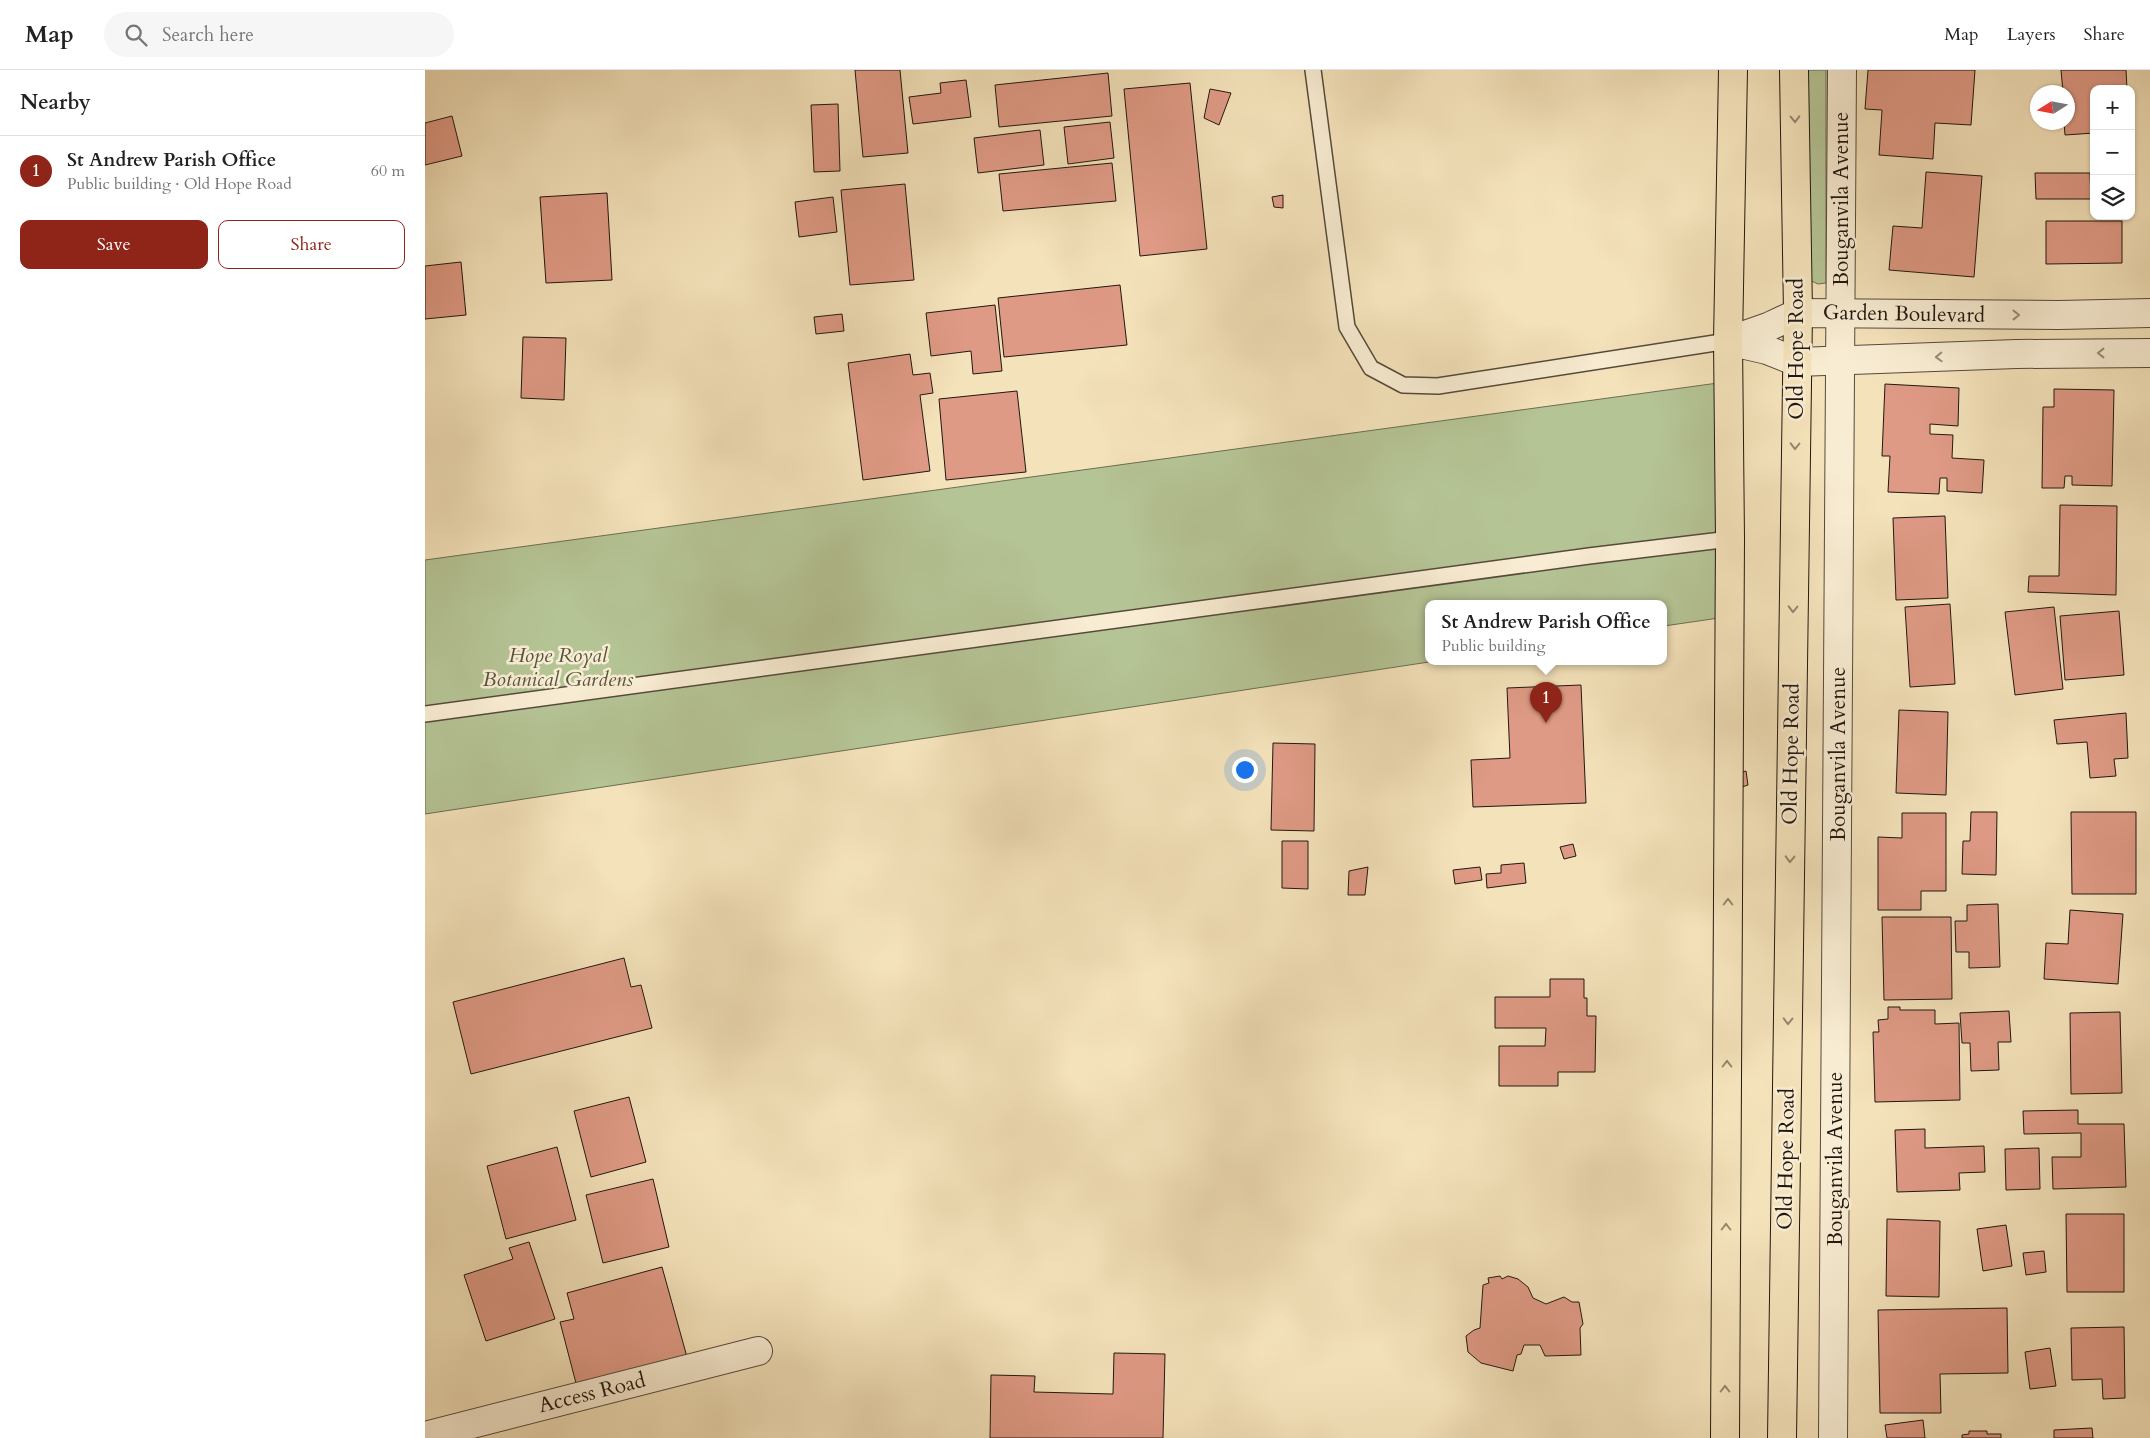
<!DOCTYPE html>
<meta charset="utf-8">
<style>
body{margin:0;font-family:Cardo,serif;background:#f6f6f6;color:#222}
.controls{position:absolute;right:15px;top:15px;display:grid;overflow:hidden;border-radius:10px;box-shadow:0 1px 4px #0004}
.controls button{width:45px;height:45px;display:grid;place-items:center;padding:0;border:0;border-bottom:1px solid #e0e0e0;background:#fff;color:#222;font:25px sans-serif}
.compass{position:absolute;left:1605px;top:15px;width:45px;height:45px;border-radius:50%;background:#fff;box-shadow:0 1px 4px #0004;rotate:259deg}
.you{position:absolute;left:819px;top:699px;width:18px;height:18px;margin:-12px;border:4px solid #fff;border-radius:50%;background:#1a73e8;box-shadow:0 0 0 8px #1a73e833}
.badge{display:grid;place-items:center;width:32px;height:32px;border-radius:50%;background:#8f2418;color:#fff;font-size:16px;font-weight:700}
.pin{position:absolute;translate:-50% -41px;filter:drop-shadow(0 1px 2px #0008)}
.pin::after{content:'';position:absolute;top:26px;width:18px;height:15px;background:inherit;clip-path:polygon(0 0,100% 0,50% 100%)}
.popup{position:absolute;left:1000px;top:530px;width:242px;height:65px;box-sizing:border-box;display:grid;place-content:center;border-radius:10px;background:#fff;filter:drop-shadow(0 1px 4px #0005);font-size:16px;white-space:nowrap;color:#767676}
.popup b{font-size:19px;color:#222}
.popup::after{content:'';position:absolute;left:50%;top:100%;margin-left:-10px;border:10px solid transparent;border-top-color:#fff}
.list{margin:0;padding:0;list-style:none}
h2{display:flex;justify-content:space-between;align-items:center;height:65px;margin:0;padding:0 20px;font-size:21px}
h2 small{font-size:16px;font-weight:400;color:#767676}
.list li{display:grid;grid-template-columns:32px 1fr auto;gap:15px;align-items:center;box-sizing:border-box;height:70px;padding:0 20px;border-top:1px solid #e0e0e0}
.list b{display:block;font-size:19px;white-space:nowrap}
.list p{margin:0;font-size:16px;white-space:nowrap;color:#767676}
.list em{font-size:16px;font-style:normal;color:#767676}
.actions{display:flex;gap:10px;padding:15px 20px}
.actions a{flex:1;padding:11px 0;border:1px solid #8f2418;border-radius:10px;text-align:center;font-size:18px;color:#8f2418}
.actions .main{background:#8f2418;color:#fff}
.icon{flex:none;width:28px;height:28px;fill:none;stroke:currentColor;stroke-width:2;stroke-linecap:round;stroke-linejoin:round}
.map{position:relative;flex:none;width:1725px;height:1368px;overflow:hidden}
header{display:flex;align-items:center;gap:30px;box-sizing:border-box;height:70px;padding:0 25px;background:#fff;border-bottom:1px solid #e0e0e0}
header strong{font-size:24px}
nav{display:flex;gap:28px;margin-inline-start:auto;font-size:18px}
.search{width:350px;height:45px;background:#f6f6f6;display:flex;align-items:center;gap:12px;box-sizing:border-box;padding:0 18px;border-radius:28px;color:#767676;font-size:19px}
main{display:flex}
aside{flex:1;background:#fff}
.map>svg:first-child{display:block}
.green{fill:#b5c495;stroke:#6b6e53}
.building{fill:#df9a85;stroke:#211711}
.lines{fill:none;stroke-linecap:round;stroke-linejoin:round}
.service-casing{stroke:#564a3b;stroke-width:18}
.minor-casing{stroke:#564a3b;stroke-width:30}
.tertiary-casing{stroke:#564a3b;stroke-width:30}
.primary-casing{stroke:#211711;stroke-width:30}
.service{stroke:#f8ecd2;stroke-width:15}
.minor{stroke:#f8ecd2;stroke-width:28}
.tertiary{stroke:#f8ecd2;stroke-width:28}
.primary{stroke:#f4e2ba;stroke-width:28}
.oneway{stroke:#95876e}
.oneway2{stroke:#978c7b}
.labels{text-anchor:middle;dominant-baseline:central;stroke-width:5;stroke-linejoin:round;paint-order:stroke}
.street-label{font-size:21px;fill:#211711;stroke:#f8ecd2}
.park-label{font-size:21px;font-style:italic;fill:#55543f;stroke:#f8ecd2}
</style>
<header>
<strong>Map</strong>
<div class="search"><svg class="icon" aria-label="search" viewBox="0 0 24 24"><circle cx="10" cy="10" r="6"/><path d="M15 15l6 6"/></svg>Search here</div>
<nav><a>Map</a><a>Layers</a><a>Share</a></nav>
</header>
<main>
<aside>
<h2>Nearby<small></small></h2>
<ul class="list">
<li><span class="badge">1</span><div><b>St Andrew Parish Office</b><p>Public building · Old Hope Road</p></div><em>60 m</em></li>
</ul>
<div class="actions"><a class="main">Save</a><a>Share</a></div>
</aside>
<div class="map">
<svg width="1725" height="1368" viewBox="0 0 1725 1368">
<rect width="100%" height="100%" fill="#f4e2ba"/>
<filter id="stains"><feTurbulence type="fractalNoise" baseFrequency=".004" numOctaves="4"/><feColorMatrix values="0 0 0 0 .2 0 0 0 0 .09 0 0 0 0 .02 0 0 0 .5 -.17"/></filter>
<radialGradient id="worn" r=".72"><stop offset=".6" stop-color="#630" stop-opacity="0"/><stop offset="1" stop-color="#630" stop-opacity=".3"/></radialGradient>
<path class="green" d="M1380,0h21v213l-8,1 -13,-6z
M1293,313l1,235 -55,8 -1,-22h-234v58l-1004,152v-254z"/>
<path class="building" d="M430,0h45l8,83 -45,4z
M1443,0h107l-4,55 -36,-2 -2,36 -54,-4 3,-45 -17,-1z
M1636,0h65l1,19h-33v44l-29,2 -1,-13h3v-30h-4z
M683,3l4,43 -113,11 -4,-42z
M541,10l5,37 -58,7 -4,-27 32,-4 -1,-10z
M765,13l17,166 -67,7 -16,-167z
M785,19l21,4 -12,32 -15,-7z
M413,34l2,67 -26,1 -3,-67z
M27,46l10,40 -37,9v-42z
M685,52l4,36 -46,6 -4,-37z
M615,60l4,35 -66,8 -4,-35z
M687,93l4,38 -113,10 -4,-37z
M1501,102l56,4 -8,101 -85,-7 4,-44 29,2z
M1610,103h55l1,26h-55z
M480,114l9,96 -64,5 -9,-95z
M182,123l5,87 -66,3 -6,-86z
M858,125v13l-9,-1 -2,-10z
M408,127l4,35 -38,5 -4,-35z
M1621,151h76v42l-76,1z
M36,192l5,53 -41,4v-53z
M695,215l7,60 -123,12 -6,-59z
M570,235l7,66 -29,3 -2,-23 -40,5 -5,-43z
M417,244l2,17 -28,3 -2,-17z
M98,267l43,1 -2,62 -43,-2z
M485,284l3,21 17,-2 3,20 -13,2 10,76 -67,9 -15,-117z
M1460,314l74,4 -1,38 -28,-2v10l23,1 -1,23 32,2 -2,33 -35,-2v-13h-7l-1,16 -51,-2 2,-36h-8z
M1629,319l60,1 -2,96 -40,-1v-9h-7l-1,12h-22l1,-81h11z
M592,321l9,81 -80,8 -7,-81z
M1635,435l57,1 -1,89 -88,-3 1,-16h30z
M1520,446l3,82 -52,2 -3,-82z
M1525,534l5,80 -45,3 -5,-80z
M1629,537l9,82 -48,6 -10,-83z
M1694,541l5,64 -59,5 -5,-64z
M1156,615l5,118 -113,4 -2,-47 39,-2 -3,-70z
M1474,640l49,2 -2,83 -50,-2z
M1701,643l2,45 -14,1 2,17 -26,2 -3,-36 -30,2 -3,-24z
M848,673l42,1 -1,87 -43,-1z
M1321,701l2,14 -9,3 -4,-14z
M1546,742h26l-1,63 -34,-1 1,-33h7z
M1646,742h65v82h-64z
M1477,743h44v78h-25v19h-43v-73l24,1z
M857,771h26v48l-26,-1z
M1148,774l3,12 -12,3 -4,-12z
M1099,793l2,20 -39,5 -1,-14 15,-1v-8z
M943,797l-3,28h-17l1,-24z
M1055,797l2,13 -27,4 -2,-14z
M1573,834l2,63 -31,1v-16h-13l-1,-31h12v-16z
M1645,840l53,4 -5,70 -74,-5 2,-36 22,1z
M1457,847h69l1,82 -68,1z
M199,888l7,29 10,-2 11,43 -181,46 -18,-72z
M1125,909h34v19h3v18h9l-1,56h-37v14h-59v-40h46l1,-18h-51v-31h55z
M1463,937h12v3h35v14l24,-1 1,77 -85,2 -2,-70h6l-1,-12 10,-1z
M1584,941l2,31h-13l1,28 -28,1 -1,-28h-8l-2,-30z
M1695,942l2,81 -51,1 -1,-81z
M204,1027l17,65 -55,15 -17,-66z
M1653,1040v14h46l2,63 -73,2 -1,-32h29v-24l-57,1 -1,-23z
M1500,1059v19l59,-2 1,26 -26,1 1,17 -63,2 -2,-62z
M132,1077l19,73 -70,19 -19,-73z
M1614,1078l1,41 -34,1 -1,-41z
M228,1109l16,68 -66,16 -17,-68z
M1641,1144h58v78h-57z
M1462,1149l53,2 -1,76 -53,-1z
M1581,1155l6,41 -29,5 -6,-42z
M104,1172l26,77 -69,22 -22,-66 49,-16 -4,-11z
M1619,1181l2,21 -20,3 -3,-22z
M237,1197l25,90 -110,30 -17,-65 14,-3 -7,-26z
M1075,1206l2,3 6,-3 10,3 10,8 5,11 13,6 18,-7 8,5h7l4,22 -3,4 1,27 -36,1 -5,-11h-16l-3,9 -4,1 -4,16 -32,-8 -13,-11 -2,-16 8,-6 6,-2 3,-43 6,-2 -1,-5z
M1582,1238l1,65 -68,1 1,39h-61l-2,-103z
M1699,1257l1,71 -22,1 -1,-20 -30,1 -1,-52z
M1625,1278l6,38 -26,3 -5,-37z
M689,1283l51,1 -2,84h-173l1,-63 44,1 -1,16 79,2z
M1498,1350l2,18h-38l-2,-13z
M1667,1358l1,10h-39v-8z
M1544,1361h18v3h14v4h-39v-3l7,-1z"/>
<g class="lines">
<g class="service-casing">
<path id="service" d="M888,0l34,257 24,41 32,17 35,1 290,-45
M0,644l1164,-158 141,-17"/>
</g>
<g class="minor-casing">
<path id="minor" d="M0,1366l333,-85
M1408,1368l9,-1368"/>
</g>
<g class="tertiary-casing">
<path id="tertiary" d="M1303,271l40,-14 30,-14 261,2 91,-2
M1303,271l39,9 30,12 219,-8 134,-1"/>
</g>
<g class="primary-casing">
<path id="primary" d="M1300,1368l5,-899 -2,-198 5,-271
M1357,1368l16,-1125 -4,-243"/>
</g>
<use href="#service" class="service"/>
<use href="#minor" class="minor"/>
<use href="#tertiary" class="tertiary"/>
<use href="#primary" class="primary"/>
</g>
<defs><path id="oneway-chevron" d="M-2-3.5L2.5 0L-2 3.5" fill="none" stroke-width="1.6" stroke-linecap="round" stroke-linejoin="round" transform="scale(1.25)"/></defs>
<g class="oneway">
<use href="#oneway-chevron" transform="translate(1370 49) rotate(89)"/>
<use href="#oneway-chevron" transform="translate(1370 376) rotate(91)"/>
<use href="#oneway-chevron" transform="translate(1368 539) rotate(91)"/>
<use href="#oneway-chevron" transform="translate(1365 789) rotate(91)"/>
<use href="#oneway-chevron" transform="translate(1303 832) rotate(-90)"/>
<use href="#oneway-chevron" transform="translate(1363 951) rotate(91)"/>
<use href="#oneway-chevron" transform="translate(1302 994) rotate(-90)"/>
<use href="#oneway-chevron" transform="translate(1301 1157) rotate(-90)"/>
<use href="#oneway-chevron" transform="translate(1300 1319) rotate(-90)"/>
</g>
<g class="oneway2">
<use href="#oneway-chevron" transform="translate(1591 245)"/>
<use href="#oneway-chevron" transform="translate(1676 283) rotate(180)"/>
<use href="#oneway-chevron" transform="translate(1514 287) rotate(178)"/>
</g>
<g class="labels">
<g class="street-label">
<text transform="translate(1416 129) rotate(-90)">Bouganvila Avenue</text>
<text transform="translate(1479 244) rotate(1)">Garden Boulevard</text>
<text transform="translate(1371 279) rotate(-90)">Old Hope Road</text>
<text transform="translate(1366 684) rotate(-89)">Old Hope Road</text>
<text transform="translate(1413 684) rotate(-90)">Bouganvila Avenue</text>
<text transform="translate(1361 1089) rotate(-89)">Old Hope Road</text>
<text transform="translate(1410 1089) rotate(-90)">Bouganvila Avenue</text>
<text transform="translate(167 1323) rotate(-14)">Access Road</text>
</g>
<g class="park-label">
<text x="133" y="585">Hope Royal<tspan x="133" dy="24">Botanical Gardens</tspan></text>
</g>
</g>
<rect width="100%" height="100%" filter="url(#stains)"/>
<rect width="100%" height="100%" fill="url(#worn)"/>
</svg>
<div class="controls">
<button>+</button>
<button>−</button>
<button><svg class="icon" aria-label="layers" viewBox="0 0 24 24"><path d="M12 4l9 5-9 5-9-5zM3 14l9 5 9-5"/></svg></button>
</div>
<svg class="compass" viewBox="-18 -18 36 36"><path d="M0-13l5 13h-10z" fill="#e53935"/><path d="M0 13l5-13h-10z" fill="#767676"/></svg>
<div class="you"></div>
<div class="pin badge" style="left:1121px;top:653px">1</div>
<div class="popup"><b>St Andrew Parish Office</b>Public building</div>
</div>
</main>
